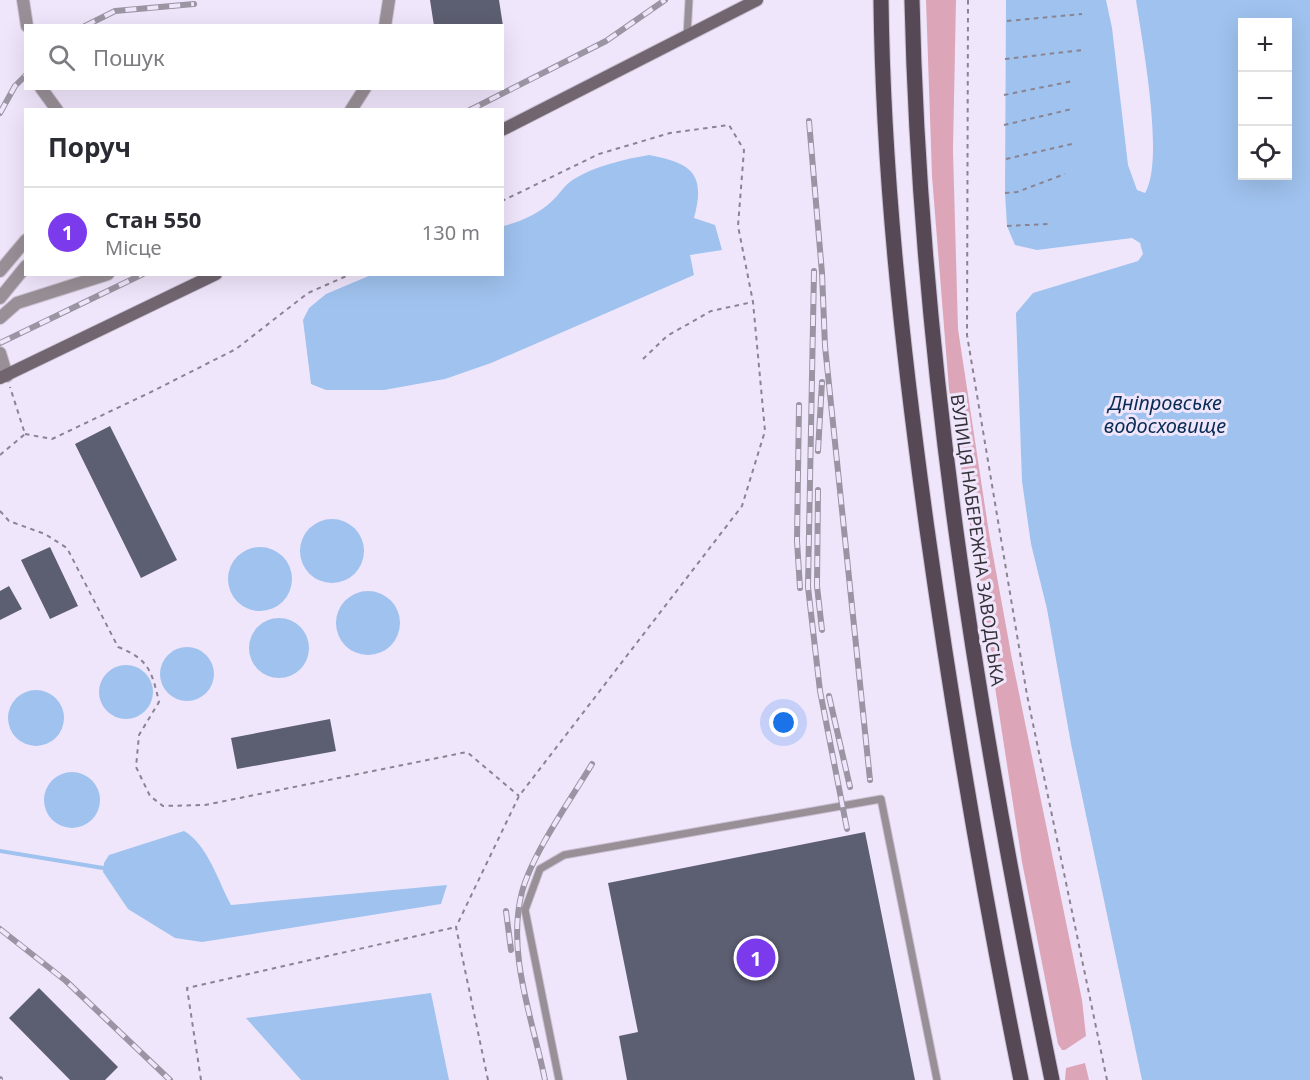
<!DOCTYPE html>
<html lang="uk">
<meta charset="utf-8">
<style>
body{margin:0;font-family:"Noto Sans",sans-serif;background:#f2f2f3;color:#2b2b33}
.controls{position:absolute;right:18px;top:18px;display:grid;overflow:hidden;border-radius:0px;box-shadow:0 6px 24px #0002}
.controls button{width:54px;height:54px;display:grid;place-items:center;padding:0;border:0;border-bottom:2px solid #e1e1e2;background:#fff;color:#2b2b33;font:30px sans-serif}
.you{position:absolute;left:784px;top:723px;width:21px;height:21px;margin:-15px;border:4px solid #fff;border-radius:50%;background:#1a73e8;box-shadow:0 0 0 9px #1a73e833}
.badge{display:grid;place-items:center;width:39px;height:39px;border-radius:50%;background:#7c3aed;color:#fff;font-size:20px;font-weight:700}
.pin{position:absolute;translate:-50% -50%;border:3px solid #fff;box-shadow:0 2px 6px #0006}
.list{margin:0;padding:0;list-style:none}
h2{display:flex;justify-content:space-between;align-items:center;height:78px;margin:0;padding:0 24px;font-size:26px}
h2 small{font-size:20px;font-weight:400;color:#7c7c81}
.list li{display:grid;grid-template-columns:39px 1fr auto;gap:18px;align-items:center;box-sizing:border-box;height:90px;padding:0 24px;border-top:2px solid #e1e1e2}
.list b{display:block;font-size:22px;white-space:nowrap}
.list p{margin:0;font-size:20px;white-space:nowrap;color:#7c7c81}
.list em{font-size:20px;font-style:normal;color:#7c7c81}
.icon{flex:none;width:33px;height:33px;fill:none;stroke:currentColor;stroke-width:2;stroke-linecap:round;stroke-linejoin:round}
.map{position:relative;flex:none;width:1310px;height:1080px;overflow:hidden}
.search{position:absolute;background:#fff;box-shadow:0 6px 24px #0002;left:24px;top:24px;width:480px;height:66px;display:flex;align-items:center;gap:15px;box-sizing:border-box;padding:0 21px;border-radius:0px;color:#7c7c81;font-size:22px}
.panel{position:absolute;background:#fff;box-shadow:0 6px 24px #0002;left:24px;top:108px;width:480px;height:168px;border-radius:0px}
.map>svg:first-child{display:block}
.green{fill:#dca6b8}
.water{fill:#9fc2ee;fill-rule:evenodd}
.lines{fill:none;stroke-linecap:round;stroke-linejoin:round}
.stream{stroke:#9fc2ee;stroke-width:4}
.building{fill:#5c5e71}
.lane-casing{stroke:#cbc2d5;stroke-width:9}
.street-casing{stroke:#cbc2d5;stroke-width:14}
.secondary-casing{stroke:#cbc2d5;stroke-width:14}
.primary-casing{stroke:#cbc2d5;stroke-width:17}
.path{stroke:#8a8392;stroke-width:2;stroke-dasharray:4.5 4.5;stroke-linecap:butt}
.lane{stroke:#999097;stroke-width:7}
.street{stroke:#999097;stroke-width:12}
.secondary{stroke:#716670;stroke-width:12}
.primary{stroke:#564854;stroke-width:15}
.rail-casing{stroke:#9b94a3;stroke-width:6}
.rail{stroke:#f0e6fc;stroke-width:4;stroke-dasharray:11;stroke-linecap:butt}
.labels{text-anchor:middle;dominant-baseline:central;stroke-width:6;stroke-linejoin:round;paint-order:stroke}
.street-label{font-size:18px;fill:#353139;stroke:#f0e6fc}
.water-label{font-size:20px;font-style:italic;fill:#082b53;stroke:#f0e6fc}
</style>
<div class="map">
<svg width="1310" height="1080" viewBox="0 0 1310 1080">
<rect width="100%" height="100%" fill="#f0e6fc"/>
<path class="green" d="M926,0h30l-3,150 5,179 31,204 23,126 70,341 4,36 -21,14h-3l-4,-6 -36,-182 -73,-473 -17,-213z
M1085,1063l4,17h-24l1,-12z"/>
<path class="water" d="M1006,0h100l6,28 16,137 9,25 8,3c20,-33 -3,-152 -9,-193h174v1080h-168l-71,-336 -24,-135 -16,-65 -9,-63 -6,-168 17,-20 105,-32 5,-7 -3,-11 -8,-5 -95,12 -22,-5 -8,-19 -2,-33zM1242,22h46v154h-46z
M649,155c43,8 57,19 45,63l21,7 7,25 -32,5 4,20 -203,88 -46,16 -61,11h-58l-15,-6 -8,-64 6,-12 17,-14 45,-19 131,-1 1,-48c15,-3 37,-13 49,-25 8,-7 12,-16 22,-22 21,-13 51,-20 75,-24z
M300 551a32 32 0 1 1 64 0a32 32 0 1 1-64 0Z
M228 579a32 32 0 1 1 64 0a32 32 0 1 1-64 0Z
M336 623a32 32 0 1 1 64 0a32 32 0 1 1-64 0Z
M249 648a30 30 0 1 1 60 0a30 30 0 1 1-60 0Z
M160 674a27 27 0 1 1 54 0a27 27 0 1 1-54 0Z
M99 692a27 27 0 1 1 54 0a27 27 0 1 1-54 0Z
M8 718a28 28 0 1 1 56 0a28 28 0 1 1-56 0Z
M44 800a28 28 0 1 1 56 0a28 28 0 1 1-56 0Z
M184,831c24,14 34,50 47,74l216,-20 -6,19 -239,38 -27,-4 -47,-29 -25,-37 1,-9 5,-8z
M431,993l18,87h-148l-55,-62z"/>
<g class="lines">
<path class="stream" d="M0,851l103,17"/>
</g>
<path class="building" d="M430,0h69l4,26h-69z
M110,426l67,134 -36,18 -66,-134z
M50,547l28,59 -28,13 -29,-59z
M9,586l13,23 -22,11v-29z
M330,719l6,32 -99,18 -6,-31z
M865,832l50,248h-288l-8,-44 19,-4 -30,-149z
M39,988l79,79 -13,13h-35l-61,-62z"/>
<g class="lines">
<g class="lane-casing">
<path id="lane" d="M687,36l2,-36
M559,1080l-34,-170 15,-41 24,-14 317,-56 56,281"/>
</g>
<g class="street-casing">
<path id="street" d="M23,0l4,26
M385,26l4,-26
M41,88l16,22
M351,110l14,-22
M0,271l26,-31
M0,298l26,-32
M0,318l17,-15 91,-29
M0,353l7,23"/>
</g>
<g class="secondary-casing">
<path id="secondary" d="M502,130l255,-130
M0,378l216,-104"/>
</g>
<g class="primary-casing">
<path id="primary" d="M881,0c2,177 22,354 46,529 26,185 57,368 94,551
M912,0c8,364 67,724 140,1080"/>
</g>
<path class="path" d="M968,0l-1,335 60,360 80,385
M1007,21l75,-7
M1005,59l78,-9
M1004,95l69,-14
M1004,125l68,-16
M1006,159l70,-16
M1005,193l12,-1 48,-18
M1007,226l41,-2
M643,359l24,-23 44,-25 42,-9
M25,434l27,5 99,-47 85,-43 72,-56 43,-19
M0,455l25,-21 -15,-47
M0,511l9,10 36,13 22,14 51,99c31,12 34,25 41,55l-20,33 -3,32 14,29 13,10 42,-1 262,-53 52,44
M201,1080l-14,-92 269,-61
M488,1080l-32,-153 63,-131 223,-290 23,-75 -12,-129 -15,-76 6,-76 -15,-25 -59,8 -71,21 -97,47"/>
<use href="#lane" class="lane"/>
<use href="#street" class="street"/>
<use href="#secondary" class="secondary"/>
<use href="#primary" class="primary"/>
<g class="rail-casing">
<path id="rail" d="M85,26l30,-15 79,-7
M470,110l136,-69 59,-41
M0,113l15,-27 11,-11
M809,121l13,152 3,73 45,434
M814,271l-6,316 12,104 27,138
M0,343l143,-69
M799,405l-2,136 3,47
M818,451l4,-69
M818,490l-1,96 5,44
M829,696l21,91
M506,911l5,39
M0,929l66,52 104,99
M0,1079v1
M545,1080c-12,-60 -39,-127 -23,-188 10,-38 49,-93 70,-128"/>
</g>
<use href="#rail" class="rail"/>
</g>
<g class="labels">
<g class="street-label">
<text transform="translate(978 540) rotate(82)">ВУЛИЦЯ НАБЕРЕЖНА ЗАВОДСЬКА</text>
</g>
<g class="water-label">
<text x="1165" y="402">Дніпровське<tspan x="1165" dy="23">водосховище</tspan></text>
</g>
</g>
</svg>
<div class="controls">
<button>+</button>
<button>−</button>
<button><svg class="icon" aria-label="locate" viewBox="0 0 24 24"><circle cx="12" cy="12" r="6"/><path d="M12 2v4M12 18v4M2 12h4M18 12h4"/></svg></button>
</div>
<div class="you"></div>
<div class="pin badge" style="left:756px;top:958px">1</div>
<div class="search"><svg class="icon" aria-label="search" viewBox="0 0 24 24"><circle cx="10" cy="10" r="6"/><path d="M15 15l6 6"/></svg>Пошук</div>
<section class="panel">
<h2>Поруч<small></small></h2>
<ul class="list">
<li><span class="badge">1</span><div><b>Стан 550</b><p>Місце</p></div><em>130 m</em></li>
</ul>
</section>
</div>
